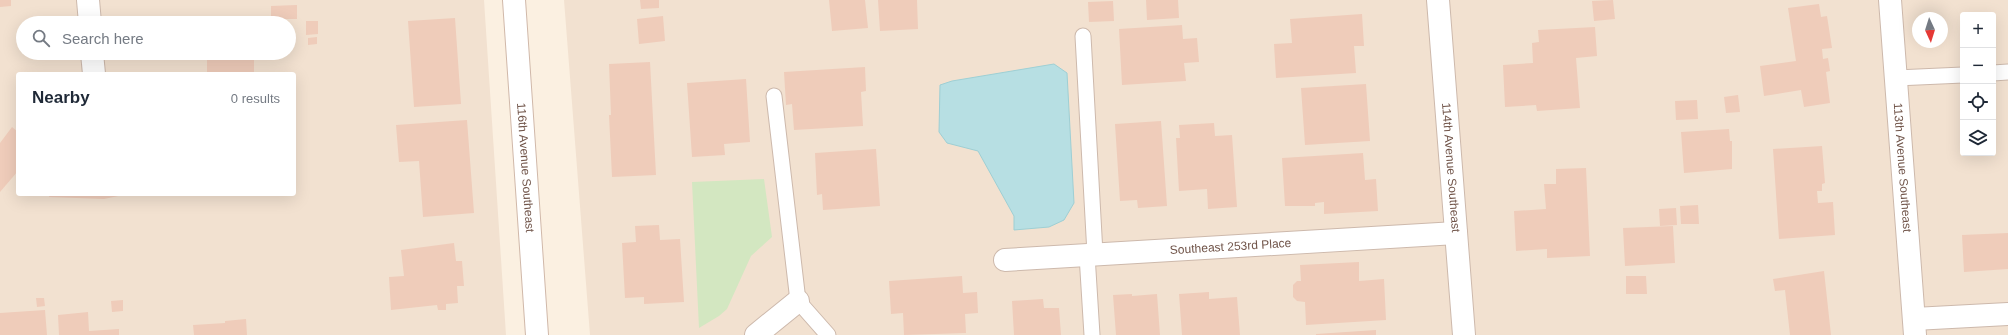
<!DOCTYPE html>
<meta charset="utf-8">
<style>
body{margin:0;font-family:Helvetica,sans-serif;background:#f2f2f3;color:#1f2937}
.controls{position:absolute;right:12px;top:12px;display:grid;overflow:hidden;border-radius:4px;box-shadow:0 4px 16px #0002}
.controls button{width:36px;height:36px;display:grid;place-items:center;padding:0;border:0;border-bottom:1px solid #e0e1e3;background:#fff;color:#1f2937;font:20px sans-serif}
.compass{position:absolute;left:1912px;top:12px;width:36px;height:36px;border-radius:50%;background:#fff;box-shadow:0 4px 16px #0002;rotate:176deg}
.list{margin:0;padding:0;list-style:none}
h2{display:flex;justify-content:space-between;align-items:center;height:52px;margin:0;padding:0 16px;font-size:17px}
h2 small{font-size:13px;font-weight:400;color:#747a83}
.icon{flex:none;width:22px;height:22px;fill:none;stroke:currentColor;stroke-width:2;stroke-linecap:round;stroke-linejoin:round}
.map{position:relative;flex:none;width:2008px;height:335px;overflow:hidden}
.search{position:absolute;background:#fff;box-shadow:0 4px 16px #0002;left:16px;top:16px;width:280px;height:44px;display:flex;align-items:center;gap:10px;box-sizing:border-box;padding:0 14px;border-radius:22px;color:#747a83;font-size:15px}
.panel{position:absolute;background:#fff;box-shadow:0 4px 16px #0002;left:16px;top:72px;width:280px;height:124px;border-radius:4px}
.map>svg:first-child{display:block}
.residential{fill:#f2e1d0;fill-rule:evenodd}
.green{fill:#d3e7c1}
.water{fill:#b7dfe3;stroke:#9ecfd4}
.building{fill:#efccba}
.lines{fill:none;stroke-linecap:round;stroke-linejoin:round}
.service-casing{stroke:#cdb9ac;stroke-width:17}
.minor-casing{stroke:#cdb9ac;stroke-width:24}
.secondary-casing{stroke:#d0b8a9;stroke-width:24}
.service{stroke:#fff;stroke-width:15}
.minor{stroke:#fff;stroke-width:22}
.secondary{stroke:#fff;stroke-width:22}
.labels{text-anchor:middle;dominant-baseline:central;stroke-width:3;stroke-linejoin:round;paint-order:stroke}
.street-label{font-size:12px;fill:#71554a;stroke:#fef4e7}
</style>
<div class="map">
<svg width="2008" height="335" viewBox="0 0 2008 335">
<rect width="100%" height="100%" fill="#fbf0e1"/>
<path class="residential" d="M0,0h484l22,335h-506zM23,23h266v30h-266zM18,74h276v120h-276z
M564,0h1444v335h-1418zM1963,15h30v138h-30zM1918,18h24v24h-24z"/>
<path class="green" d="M764,179l8,58 -21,19 -24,53 -8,7 -20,12 -7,-146z"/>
<path class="water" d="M1054,64l13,9 7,130 -10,17 -15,7 -35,3v-14l-36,-65 -31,-8 -8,-11 1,-47 12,-4z"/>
<path class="building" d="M0,0h11v6l-11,1z
M640,0h19v8l-18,1z
M829,0h36l3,28 -36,3z
M878,0h39l1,29 -38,2z
M1146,0h32l1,18 -32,2z
M1613,0l2,19 -21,2 -2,-20z
M1113,1l1,20 -25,1 -1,-20z
M1819,4l2,13 6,-1 5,32 -10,1 1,10 5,-1 2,13 -4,1 4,31 -26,4 -3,-17 -37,6 -4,-30 36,-5 -8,-53z
M297,5v14h-26v-13z
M1362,14l2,32h-10l2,27 -80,5 -2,-34 18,-1 -2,-24z
M663,16l2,25 -26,3 -2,-25z
M455,18l6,86 -47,3 -6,-86z
M174,19h81v4h-82z
M306,21h12v13l-12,1z
M1182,25l1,14 14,-1 2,24 -15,1 2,18 -64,4 -3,-56z
M1595,27l2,29 -21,2 4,50 -43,3 -1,-6 -31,2 -2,-42 30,-2 -1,-20 7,-1 -1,-12z
M317,37v7l-9,1v-7z
M207,53h47v21h-47z
M650,62l6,113 -44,2 -3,-62h2l-2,-51z
M865,67l1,24 -5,1 2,34 -69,4 -2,-26 -6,1 -2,-33z
M746,79l4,63 -26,2 1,11 -33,2 -5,-74z
M1366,84l4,57 -65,4 -4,-57z
M1738,95l2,17 -14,1 -2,-16z
M1697,100l1,19 -22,1 -1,-19z
M467,120l7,93 -51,4 -4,-56 -20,1 -3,-37z
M1161,121l6,85 -29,2 -1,-8 -17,1 -5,-77z
M1214,123l1,13 17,-1 5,72 -29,2 -1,-20 -28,2 -3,-53h4l-1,-13z
M12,127l6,5v39l-18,21v-49z
M1729,129l1,12h2v28l-48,4 -3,-41z
M1822,146l3,37 -3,1v7h-5l1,12 15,-1 2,33 -56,4 -6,-90z
M876,149l4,57 -57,4 -1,-16 -5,1 -2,-42z
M1363,153l2,27 11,-1 2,32 -54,3v-12l-9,1v3h-30l-3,-48z
M1586,168l4,88 -43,2v-9l-31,2 -2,-40 32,-2 -2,-25h12v-15z
M50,194h73v1l-19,4 -55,-2z
M1698,205l1,19h-18l-1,-18z
M1676,208l1,17 -17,1 -1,-17z
M659,225l1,15 20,-1 4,63 -40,2v-7l-19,1 -3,-55 14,-1 -1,-16z
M1673,226l2,37 -50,3 -2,-38z
M2008,233v36l-44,3 -2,-37z
M454,243l2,18h6l2,25h-7l1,17 -12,1v6h-8l-1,-5 -46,5 -2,-33 15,-1 -3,-26z
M1359,262v19l25,-2 2,41 -80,5 -1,-23 -8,-1 -4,-4v-12l4,-4h4l-1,-16z
M1824,271l7,64h-41l-5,-45 -10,1 -2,-12z
M962,276l1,17 14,-1 1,21 -13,1 1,19 -62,2 -1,-22 -12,1 -2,-33z
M1626,276h20l1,18h-21z
M1209,292v7l28,-2 3,38h-58l-3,-41z
M1132,294v2l25,-2 3,41h-44l-3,-40z
M36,298h8l1,8 -8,1z
M1043,299l1,9h15l2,27h-47l-2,-34z
M123,300v11l-11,1 -1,-11z
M45,310l2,25h-47v-22z
M88,312l1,19 30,-2v6h-60l-1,-20z
M246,319l1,16h-53l-1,-10 32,-2v-2z
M1376,330v5h-60v-1z"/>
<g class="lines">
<g class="service-casing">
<path id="service" d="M1083,36l12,218
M1993,73l15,-1
M1896,78l67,-3
M774,96l24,205 30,34
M1087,255l5,80"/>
</g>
<g class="minor-casing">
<g id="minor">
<path d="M88,0l2,23"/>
<path id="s1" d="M1438,0l26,335"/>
<path id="s2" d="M1890,0l25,335"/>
<path d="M92,53l2,21"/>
<path id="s3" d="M1005,260l451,-27"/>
<path d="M1914,319l94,-5"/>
<path d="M756,335l42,-34"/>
</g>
</g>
<g class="secondary-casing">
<g id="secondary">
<path id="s4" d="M514,0l23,335"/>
</g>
</g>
<use href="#service" class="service"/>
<use href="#minor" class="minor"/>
<use href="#secondary" class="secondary"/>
</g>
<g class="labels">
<g class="street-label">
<text stroke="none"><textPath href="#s1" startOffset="168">114th Avenue Southeast</textPath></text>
<text stroke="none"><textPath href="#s4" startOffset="168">116th Avenue Southeast</textPath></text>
<text stroke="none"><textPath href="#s2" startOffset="168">113th Avenue Southeast</textPath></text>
<text stroke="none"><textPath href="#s3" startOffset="226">Southeast 253rd Place</textPath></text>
</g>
</g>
</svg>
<div class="controls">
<button>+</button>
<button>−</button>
<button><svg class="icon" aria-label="locate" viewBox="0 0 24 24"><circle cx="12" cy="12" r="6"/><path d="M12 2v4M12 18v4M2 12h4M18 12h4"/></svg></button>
<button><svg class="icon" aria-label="layers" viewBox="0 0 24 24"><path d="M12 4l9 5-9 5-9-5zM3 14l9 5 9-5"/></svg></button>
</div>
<svg class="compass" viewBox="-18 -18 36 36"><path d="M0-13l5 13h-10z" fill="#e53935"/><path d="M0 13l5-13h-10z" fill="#747a83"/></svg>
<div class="search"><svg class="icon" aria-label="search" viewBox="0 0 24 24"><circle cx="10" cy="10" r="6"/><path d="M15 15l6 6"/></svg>Search here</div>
<section class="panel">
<h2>Nearby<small>0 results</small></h2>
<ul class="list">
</ul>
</section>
</div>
